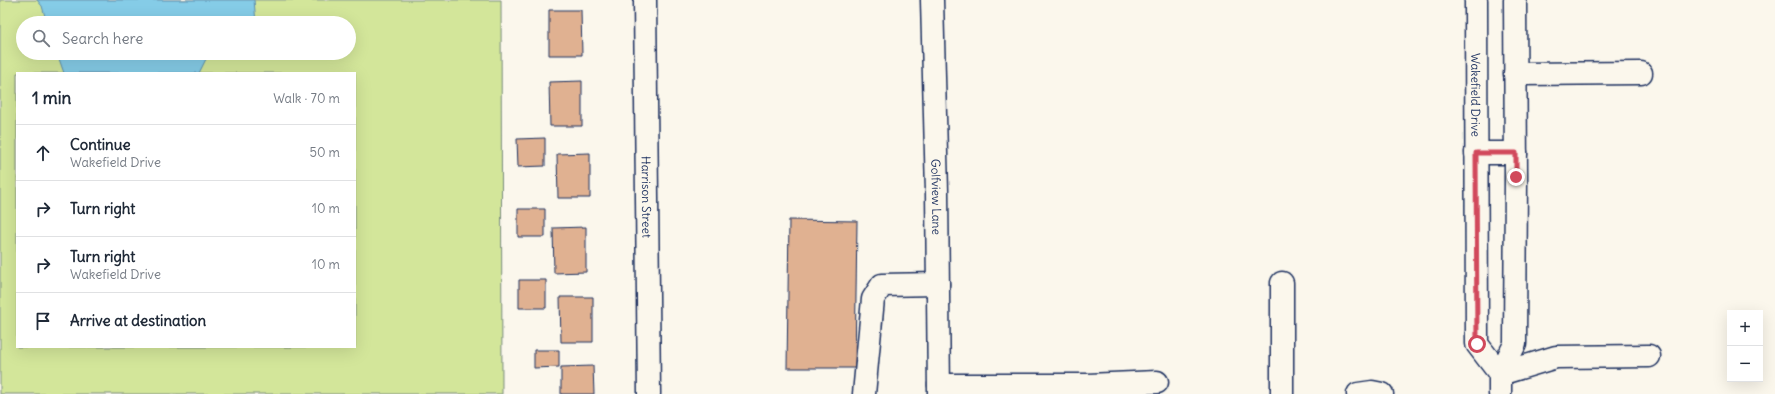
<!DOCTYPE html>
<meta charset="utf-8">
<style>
body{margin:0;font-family:Delius,sans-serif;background:#f2f2f3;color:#1f2937}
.controls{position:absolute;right:12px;bottom:12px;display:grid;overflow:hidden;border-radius:0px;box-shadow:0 4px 16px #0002}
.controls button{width:36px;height:36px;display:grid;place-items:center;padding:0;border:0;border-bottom:1px solid #e0e1e3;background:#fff;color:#1f2937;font:20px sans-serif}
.stop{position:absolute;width:12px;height:12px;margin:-9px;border:3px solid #d1495b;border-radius:50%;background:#fff}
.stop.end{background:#d1495b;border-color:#fff;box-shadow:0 1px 4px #0008}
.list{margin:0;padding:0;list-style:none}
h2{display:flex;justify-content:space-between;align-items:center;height:52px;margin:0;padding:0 16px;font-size:17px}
h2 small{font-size:13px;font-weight:400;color:#747a83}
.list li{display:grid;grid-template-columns:26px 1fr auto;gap:12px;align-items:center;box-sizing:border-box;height:56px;padding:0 16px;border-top:1px solid #e0e1e3}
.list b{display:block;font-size:15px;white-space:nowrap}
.list p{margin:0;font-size:13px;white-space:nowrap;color:#747a83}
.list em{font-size:13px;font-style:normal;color:#747a83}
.icon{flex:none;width:22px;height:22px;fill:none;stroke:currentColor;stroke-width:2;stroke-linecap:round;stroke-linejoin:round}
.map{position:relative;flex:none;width:1775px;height:394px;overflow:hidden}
.search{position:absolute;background:#fff;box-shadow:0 4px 16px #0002;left:16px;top:16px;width:340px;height:44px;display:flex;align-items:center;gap:10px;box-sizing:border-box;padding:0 14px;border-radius:22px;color:#747a83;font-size:15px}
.panel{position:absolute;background:#fff;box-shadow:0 4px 16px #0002;left:16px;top:72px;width:340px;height:276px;border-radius:0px}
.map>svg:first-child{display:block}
.green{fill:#d3e69a;stroke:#778a7c;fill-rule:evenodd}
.water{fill:#85cce7;stroke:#5b8db0}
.building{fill:#e0b191;stroke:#1b2f5e}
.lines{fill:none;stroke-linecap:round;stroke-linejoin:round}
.minor-casing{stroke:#1b2f5e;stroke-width:25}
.minor{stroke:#fbf7ec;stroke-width:22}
.route{stroke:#d1495b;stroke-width:5}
.labels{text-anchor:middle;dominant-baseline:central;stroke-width:3.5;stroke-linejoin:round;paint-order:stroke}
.street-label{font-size:12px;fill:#1b2f5e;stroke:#fbf7ec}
</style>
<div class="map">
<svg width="1775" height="394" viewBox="0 0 1775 394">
<rect width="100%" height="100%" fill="#fbf7ec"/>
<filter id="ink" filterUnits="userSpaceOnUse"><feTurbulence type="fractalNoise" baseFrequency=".025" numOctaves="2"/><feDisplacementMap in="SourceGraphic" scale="8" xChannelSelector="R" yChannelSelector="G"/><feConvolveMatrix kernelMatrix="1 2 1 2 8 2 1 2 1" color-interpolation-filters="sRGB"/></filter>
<g filter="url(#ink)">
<path class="green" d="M0,0h501l1,394h-502zM23,23h326v30h-326zM17,73h338v274h-338z"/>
<path class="water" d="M37,0h217l2,23h-209l-5,-17z
M57,53h159l-10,6 -7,14h-135z"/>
<path class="building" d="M549,10h32l1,45h-33z
M582,81v45h-32l-1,-44z
M545,138v28l-27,1 -1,-28z
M590,153v45h-32l-1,-44z
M518,209h27v28h-27z
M789,220l68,1 -2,147h-68z
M586,227v45l-32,1 -1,-45z
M519,280h27v28h-27z
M560,297h33v45h-32z
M534,350h25v17l-25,1z
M593,366l1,28h-33v-27z"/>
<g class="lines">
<g class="minor-casing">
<g id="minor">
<path id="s1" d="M645,0l4,394"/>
<path id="s2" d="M932,0l5,192 2,202"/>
<path id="s3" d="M1476,0l1,344 23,30"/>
<path d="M1515,74l126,-1"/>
<path d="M1476,153h40"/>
<path d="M1500,374l56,-17 93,-1"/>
<path d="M939,385h149l69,-3"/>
<path d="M864,394l9,-95 9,-14 56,-1"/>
<path d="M1282,394v-111"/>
<path d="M1358,394l14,-2 10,2"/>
<path d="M1500,394v-20l15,-30 1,-167 -1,-177"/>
</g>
</g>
<use href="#minor" class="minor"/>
</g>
</g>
<g class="lines" filter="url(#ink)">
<path class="route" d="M1477,344l-1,-191h40v24"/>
</g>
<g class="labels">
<g class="street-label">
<text stroke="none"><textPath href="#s3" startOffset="95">Wakefield Drive</textPath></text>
<text stroke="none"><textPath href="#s1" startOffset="197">Harrison Street</textPath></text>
<text stroke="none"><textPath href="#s2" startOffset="197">Golfview Lane</textPath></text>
</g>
</g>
</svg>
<div class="controls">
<button>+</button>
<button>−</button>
</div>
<div class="stop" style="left:1477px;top:344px"></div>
<div class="stop end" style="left:1516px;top:177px"></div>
<div class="search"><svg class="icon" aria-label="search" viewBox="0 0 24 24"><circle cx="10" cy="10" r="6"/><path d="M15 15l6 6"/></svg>Search here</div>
<section class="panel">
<h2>1 min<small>Walk · 70 m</small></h2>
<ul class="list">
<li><svg class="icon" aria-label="ahead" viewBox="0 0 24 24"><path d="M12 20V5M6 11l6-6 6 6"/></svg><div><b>Continue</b><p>Wakefield Drive</p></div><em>50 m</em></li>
<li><svg class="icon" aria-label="right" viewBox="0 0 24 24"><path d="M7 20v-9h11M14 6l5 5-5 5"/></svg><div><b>Turn right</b></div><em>10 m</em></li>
<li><svg class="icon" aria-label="right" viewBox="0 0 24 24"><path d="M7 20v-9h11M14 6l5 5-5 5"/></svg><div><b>Turn right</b><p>Wakefield Drive</p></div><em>10 m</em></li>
<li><svg class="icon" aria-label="arrive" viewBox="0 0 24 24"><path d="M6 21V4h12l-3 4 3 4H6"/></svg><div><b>Arrive at destination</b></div></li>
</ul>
</section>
</div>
